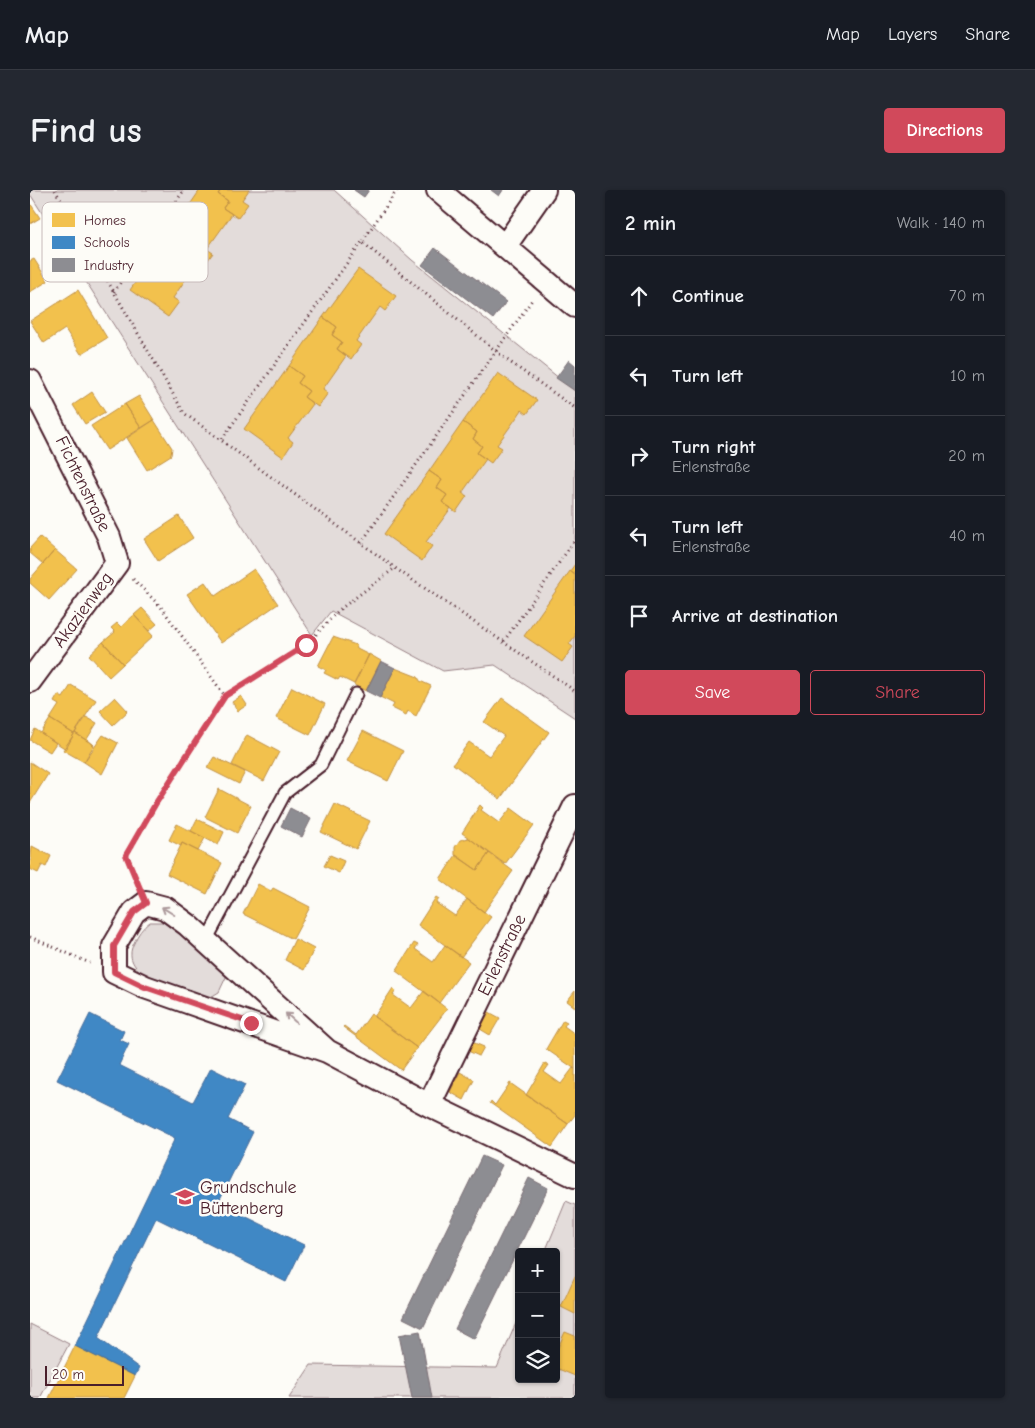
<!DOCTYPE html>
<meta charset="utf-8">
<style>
body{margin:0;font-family:"Comic Neue",sans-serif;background:#242831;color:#f1f3f6}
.controls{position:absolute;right:15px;bottom:15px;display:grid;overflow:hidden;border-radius:5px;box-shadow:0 1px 4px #0004}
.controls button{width:45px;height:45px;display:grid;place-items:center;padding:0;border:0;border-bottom:1px solid #363941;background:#171b24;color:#f1f3f6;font:25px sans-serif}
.scale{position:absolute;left:15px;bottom:12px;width:79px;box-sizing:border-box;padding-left:5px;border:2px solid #4a1f2b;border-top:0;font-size:14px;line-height:18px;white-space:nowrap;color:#4a1f2b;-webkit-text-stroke:4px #fdfcf7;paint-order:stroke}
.stop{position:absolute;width:15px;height:15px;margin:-11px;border:4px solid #d1495b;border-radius:50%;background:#fff}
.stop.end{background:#d1495b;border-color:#fff;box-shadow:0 1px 5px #0008}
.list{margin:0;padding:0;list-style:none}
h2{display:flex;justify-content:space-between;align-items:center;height:65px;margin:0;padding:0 20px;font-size:21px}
h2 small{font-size:16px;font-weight:400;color:#9ea1a6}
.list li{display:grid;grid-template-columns:32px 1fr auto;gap:15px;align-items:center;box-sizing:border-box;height:80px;padding:0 20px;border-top:1px solid #363941}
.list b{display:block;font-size:19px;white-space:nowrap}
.list p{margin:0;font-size:16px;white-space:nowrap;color:#9ea1a6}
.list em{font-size:16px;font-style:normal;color:#9ea1a6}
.actions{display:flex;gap:10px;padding:15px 20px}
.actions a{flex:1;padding:11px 0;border:1px solid #d1495b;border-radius:5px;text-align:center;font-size:18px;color:#d1495b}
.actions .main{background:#d1495b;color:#fff}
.icon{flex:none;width:28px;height:28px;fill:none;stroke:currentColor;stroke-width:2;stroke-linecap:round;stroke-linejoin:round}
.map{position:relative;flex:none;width:545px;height:1208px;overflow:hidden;border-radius:5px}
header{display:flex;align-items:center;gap:30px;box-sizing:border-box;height:70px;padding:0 25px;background:#171b24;border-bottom:1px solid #363941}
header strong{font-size:24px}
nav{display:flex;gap:28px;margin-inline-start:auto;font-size:18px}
.intro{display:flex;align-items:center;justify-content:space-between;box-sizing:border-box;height:120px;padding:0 30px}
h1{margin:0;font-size:35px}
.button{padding:12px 22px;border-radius:5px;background:#d1495b;color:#fff;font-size:18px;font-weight:700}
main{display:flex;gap:30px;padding:0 30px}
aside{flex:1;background:#171b24;border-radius:5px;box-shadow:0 1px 4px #0004}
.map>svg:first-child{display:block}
.green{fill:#e3dcda;stroke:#967e82}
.homes{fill:#f2c14e;stroke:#c09044}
.schools{fill:#3f88c5;stroke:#426897}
.industry{fill:#8d8d92;stroke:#796c73}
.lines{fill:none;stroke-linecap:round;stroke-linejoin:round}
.service-casing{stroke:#4a1f2b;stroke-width:15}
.minor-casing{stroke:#4a1f2b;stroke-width:26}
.path{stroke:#4a1f2b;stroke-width:3;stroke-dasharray:1 4;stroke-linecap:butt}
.service{stroke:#fdfcf7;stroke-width:11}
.minor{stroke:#fdfcf7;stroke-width:22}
.oneway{stroke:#ac999b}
.route{stroke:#d1495b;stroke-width:6}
.labels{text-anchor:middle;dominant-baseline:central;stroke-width:5;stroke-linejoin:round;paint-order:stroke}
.street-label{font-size:18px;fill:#4a1f2b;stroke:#fdfcf7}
.poi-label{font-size:18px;fill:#4a1f2b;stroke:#fdfcf7;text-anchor:start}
.key{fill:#fdfcf7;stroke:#c7baba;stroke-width:1}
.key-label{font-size:14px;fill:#4a1f2b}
</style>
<header>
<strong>Map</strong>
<nav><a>Map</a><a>Layers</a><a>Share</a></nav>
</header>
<div class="intro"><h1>Find us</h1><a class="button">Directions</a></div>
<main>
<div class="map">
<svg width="545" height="1208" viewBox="0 0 545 1208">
<rect width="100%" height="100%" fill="#fdfcf7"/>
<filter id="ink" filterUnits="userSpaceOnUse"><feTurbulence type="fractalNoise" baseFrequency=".02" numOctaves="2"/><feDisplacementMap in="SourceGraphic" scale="10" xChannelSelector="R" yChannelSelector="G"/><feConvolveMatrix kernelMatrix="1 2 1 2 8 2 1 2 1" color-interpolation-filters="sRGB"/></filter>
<g filter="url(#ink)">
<path class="green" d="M0,0h304l78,70 163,131v327l-80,-53 -52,6 -112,-60 -19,24 -282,-441z
M120,732h16l61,53 -8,17 -15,9c-22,-9 -88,-25 -70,-58 4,-9 8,-15 16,-21z
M536,1011l9,4v193h-286l22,-33 186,3 22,-52v63h37v-127h-11z
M0,1134l39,20 -29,54h-10z"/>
<path class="homes" d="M170,0h21l-3,4 10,7 -5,7 9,6 -25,35 6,4 -11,15 -14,-10 5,-6 -10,-7 5,-8 -14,-9z
M191,0h28l-7,10 6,4 -10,14 -15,-10 5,-7 -10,-7z
M0,13l10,15 -10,6z
M144,38l14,9 -5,8 10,7 -5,6 8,6 -23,34 6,4 -11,15 -38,-27z
M4,69l14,22 -18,11v-31z
M328,79l38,27 -11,15 -5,-4 -24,34 5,4 -10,14 -14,-10 5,-7 -10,-7 5,-8 -14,-10z
M48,100l29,48 -26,16 -16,-25 -21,14 -14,-22z
M293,127l14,10 -5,8 10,7 -5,7 9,7 -23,33 5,4 -10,14 -14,-10 5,-6 -11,-8 5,-7 -14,-10z
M259,176l14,10 -5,7 11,8 -5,6 9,7 -25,34 5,4 -10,15 -39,-28z
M468,183l39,27 -10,14 -5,-4 -25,35 5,3 -11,15 -14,-10 5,-7 -9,-7 4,-7 -14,-10z
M62,202l13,20 -20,12 -12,-19z
M109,206l15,24 -13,8 -16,-24z
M95,214l16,24 -34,22 -16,-24z
M124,230l18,28 -1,7 -24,15 -20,-32z
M433,232l14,10 -4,7 9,7 -5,7 9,6 -24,34 5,3 -11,16 -14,-10 5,-7 -10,-7 5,-8 -13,-9z
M399,281l13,9 -5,8 10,7 -5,7 9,6 -25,34 6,4 -10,15 -38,-27z
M149,326l14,22 -35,23 -14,-22z
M10,347l15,13 -12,14 -13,-11v-5z
M25,360l22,19 -28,31 -19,-17v-4z
M545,374v11l-5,-4z
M224,379l24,35 -57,39 -34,-49 18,-12 10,14z
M540,381l5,4v61l-6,8 4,3 -11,15 -38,-26z
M112,418l15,16 -8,7 -15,-16z
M104,425l19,21 -30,28 -20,-22 12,-10 -4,-4 6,-5 4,4z
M303,447l23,8 1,4 12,6 -15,29 -14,-7 -2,3 -14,-7 2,-3 -8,-4z
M73,452l20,22 -14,13 -20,-22z
M339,464l12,7 -15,30 -12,-6z
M365,478l23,9 2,4 11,5 -15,30 -8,-5 -2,4 -14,-7 2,-4 -14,-7z
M41,495l25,15 -22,34 -24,-15 9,-14 -5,-3 4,-7 5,3z
M262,497l33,17 -15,31 -34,-17z
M211,506l6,9 -9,6 -6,-9z
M85,507l13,14 -15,14 -13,-14z
M472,508l47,34 -49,67 -47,-35 16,-22 20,14 15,-20 -20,-14z
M56,527l11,6 -10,16 7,6 -19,-12z
M20,529l24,15 -8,15 -25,-16z
M5,539l21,14 -6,9 -20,-12z
M333,541l40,20 -15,30 -41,-20z
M45,543l19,12 -10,17 -21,-12z
M73,545l15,8 -16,31 -18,-12z
M217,545l32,17 -15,29 -32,-16z
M184,567l31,15 -6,12 -32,-16z
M0,572l18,12 -18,29z
M189,599l32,17 -14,27 -32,-16z
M305,614l35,17 -14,28 -35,-17z
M450,615l3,3 -2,2 18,13 12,-15 23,17 -29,39 -43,-31z
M167,629l27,13 -6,13 -27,-14z
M147,634l28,14 -7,13 -16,-8 -1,3 -12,-6z
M439,648l20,15 -12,17 -22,-15v-8l5,-7z
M152,653l40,20 -15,31 -40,-20z
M2,656l19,10 -5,11 -4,-2 -4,8 -8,-4z
M459,663l24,18 -29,41 -44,-33 16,-24 21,15z
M300,665l14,6 -5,12 -15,-7z
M228,694l13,7 2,-3 37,19 -17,32 -50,-25z
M406,707l3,2 -3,4 19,13 12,-17 24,18 -30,40 -43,-32z
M265,749l19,10 -10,21 -19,-10z
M384,753l4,2 -3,4 18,13 12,-17 24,17 -30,41 -43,-32z
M363,798l3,3 -3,4 18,13 13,-17 23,18 -30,39 -43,-31z
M545,801v16l-8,-6z
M459,822l11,6 -10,17 -10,-6z
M341,824l46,34 -16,22 -58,-43 1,-1 12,9z
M533,830l4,2 -3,4 11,8v35l-29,-20z
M442,852l12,5 -5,9 -11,-5z
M515,873l4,2 -5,7 17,12 12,-16 2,1v46l-7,9 -42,-29z
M430,882l14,8 -10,20 -14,-8z
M480,893l58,41 -16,23 -62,-44 1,-2 4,4z
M545,1086v38l-14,-7z
M535,1142l10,4v40l-19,-8v-16z
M45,1156l60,30 -11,22h-75z"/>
<path class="schools" d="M60,824l34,17 -4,9 9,4 -10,21 74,37 18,-34 34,17 -17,34 25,13 -35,71 86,42 -18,37 -130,-64 -58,120 41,30 -4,8 -60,-30 100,-208 -118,-58z"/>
<path class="industry" d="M324,0h15l-5,7z
M461,0h12l-4,6z
M405,58l71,54 -13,17 -71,-54z
M539,170l6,5v26l-19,-13z
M351,471l14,7 -15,30 -14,-7z
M260,618l21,11 -9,18 -21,-11z
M452,966l20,9 -79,163 -20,-10z
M499,988l19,10 -74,151 -19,-10z
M390,1141l12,67h-20l-13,-63z"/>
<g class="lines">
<g class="service-casing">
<path id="service" d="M176,751l79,-148 36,-28 35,-71"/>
</g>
<g class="minor-casing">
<path id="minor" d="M408,0l137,116
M475,56l39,-56
M0,191l79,156 8,26 -87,118
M297,861l-139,-126 -23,-17 -19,-5 -12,9 -20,34v26l31,15 182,64 102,54 146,71
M399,915l146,-299"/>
</g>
<path class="path" d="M25,0l129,223 211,155 180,123
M367,0l-35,52 145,118 68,48
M84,102l70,-102
M192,249l140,-197
M331,353l171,-243
M103,389l28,28 64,89 -69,107 -29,52 10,26
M474,451l71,-101
M195,506l81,-51 33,-35 56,-42
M0,747l60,26"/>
<use href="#service" class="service"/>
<use href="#minor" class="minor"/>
</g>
<defs><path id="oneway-shaft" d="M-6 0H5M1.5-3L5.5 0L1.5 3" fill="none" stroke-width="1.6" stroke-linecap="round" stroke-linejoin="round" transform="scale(1.25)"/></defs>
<g class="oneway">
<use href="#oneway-shaft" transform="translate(138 721) rotate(-148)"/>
<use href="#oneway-shaft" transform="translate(261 828) rotate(-138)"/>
</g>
</g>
<g class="lines" filter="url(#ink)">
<path class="route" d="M221,833l-106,-36 -31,-15v-26l20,-34 12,-9 -20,-48 30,-52 69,-107 81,-51"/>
</g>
<defs>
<g id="school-bare" transform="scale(1.5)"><path d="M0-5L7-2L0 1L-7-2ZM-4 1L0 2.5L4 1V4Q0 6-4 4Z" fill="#d1495b" stroke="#fdfcf7" stroke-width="2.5" paint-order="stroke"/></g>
</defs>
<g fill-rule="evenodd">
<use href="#school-bare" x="155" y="1007"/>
</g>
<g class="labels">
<g class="street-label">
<text transform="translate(53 294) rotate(64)">Fichtenstraße</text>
<text transform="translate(53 420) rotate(-54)">Akazienweg</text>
<text transform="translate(472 765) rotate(-64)">Erlenstraße</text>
</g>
<g class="poi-label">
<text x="170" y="997">Grundschule<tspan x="170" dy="21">Büttenberg</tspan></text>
</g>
</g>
<rect x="12" y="12" width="166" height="80" rx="8" class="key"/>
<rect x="22" y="23" width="23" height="14" fill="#f2c14e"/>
<rect x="22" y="46" width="23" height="13" fill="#3f88c5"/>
<rect x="22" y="68" width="23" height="14" fill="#8d8d92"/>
<g class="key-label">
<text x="54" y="35">Homes</text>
<text x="54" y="57">Schools</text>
<text x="54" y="80">Industry</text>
</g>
</svg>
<div class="controls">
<button>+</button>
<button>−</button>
<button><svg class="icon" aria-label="layers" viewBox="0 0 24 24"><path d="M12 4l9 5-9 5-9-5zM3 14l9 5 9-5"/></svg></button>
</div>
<div class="scale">20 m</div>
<div class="stop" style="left:276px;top:455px"></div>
<div class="stop end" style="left:221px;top:833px"></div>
</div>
<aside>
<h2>2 min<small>Walk · 140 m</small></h2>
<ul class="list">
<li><svg class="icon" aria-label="ahead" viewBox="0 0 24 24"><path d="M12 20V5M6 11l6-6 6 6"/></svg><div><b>Continue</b></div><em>70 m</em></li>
<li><svg class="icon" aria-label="left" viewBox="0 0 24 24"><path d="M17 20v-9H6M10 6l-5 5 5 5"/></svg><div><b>Turn left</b></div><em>10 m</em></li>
<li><svg class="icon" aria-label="right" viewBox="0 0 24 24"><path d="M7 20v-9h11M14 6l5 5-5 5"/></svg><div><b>Turn right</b><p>Erlenstraße</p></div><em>20 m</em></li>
<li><svg class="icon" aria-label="left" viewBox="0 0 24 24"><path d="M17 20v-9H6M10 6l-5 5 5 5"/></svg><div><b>Turn left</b><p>Erlenstraße</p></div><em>40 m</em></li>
<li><svg class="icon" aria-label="arrive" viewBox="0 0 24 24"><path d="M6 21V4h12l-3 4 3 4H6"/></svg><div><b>Arrive at destination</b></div></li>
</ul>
<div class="actions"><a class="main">Save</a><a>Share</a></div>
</aside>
</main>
